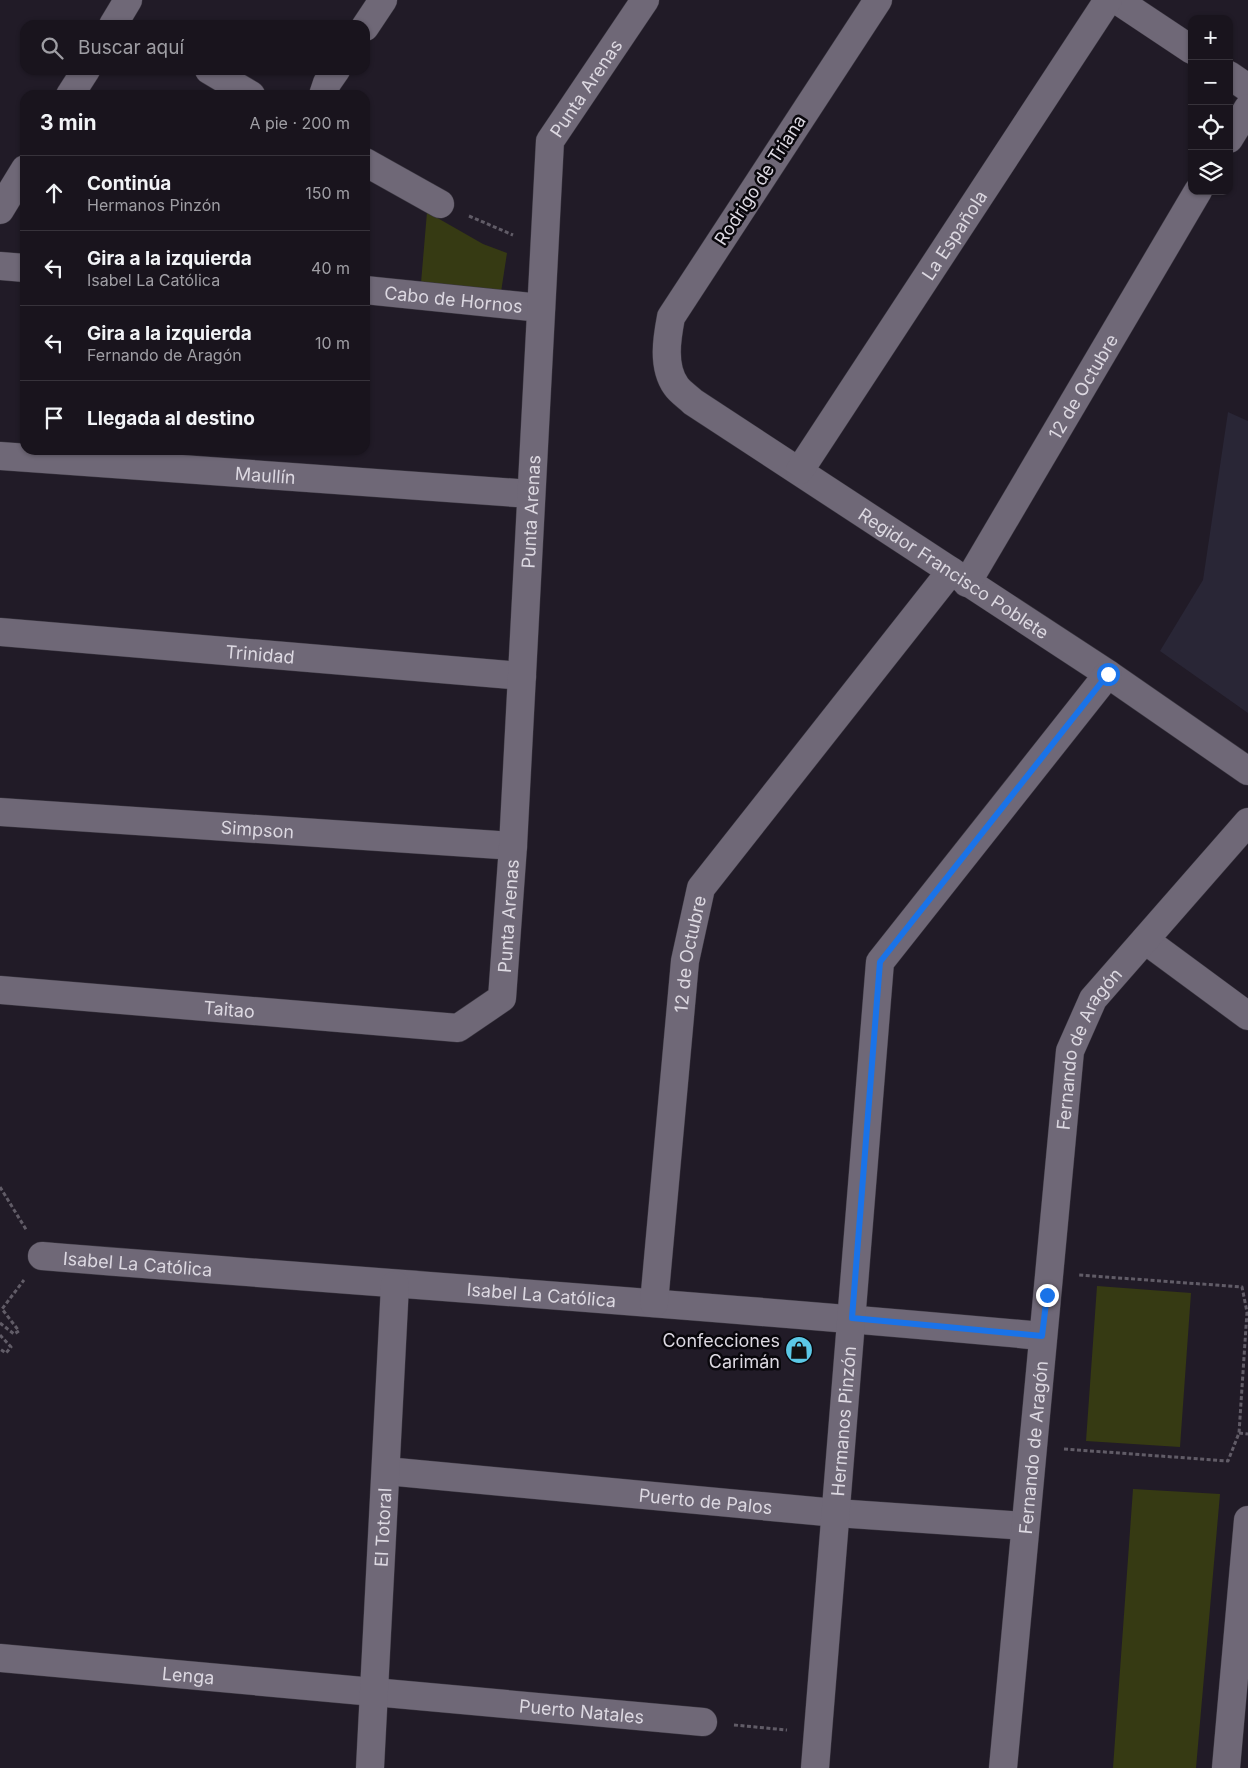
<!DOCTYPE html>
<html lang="es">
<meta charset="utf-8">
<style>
body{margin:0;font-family:Inter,sans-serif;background:#26212a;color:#f1f3f6}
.controls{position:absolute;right:15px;top:15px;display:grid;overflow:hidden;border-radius:10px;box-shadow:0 1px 4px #0004}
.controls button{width:45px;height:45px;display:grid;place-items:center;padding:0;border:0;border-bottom:1px solid #37333b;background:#19141d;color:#f1f3f6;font:25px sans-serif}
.stop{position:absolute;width:15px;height:15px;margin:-11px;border:4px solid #1a73e8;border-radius:50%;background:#fff}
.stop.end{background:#1a73e8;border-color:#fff;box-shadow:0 1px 5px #0008}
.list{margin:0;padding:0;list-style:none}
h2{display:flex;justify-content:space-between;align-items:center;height:65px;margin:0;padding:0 20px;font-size:21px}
h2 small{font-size:16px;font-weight:400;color:#9f9ea4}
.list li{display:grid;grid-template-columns:32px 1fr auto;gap:15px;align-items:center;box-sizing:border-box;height:75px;padding:0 20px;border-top:1px solid #37333b}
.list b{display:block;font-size:19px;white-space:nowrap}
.list p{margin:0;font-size:16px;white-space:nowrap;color:#9f9ea4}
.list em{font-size:16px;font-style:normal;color:#9f9ea4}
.icon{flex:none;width:28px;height:28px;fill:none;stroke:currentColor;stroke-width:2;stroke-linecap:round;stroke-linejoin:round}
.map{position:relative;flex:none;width:1248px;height:1768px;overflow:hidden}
.search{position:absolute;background:#19141d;box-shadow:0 1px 4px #0004;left:20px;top:20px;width:350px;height:55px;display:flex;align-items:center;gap:12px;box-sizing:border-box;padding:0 18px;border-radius:15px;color:#9f9ea4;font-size:19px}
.panel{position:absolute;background:#19141d;box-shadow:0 1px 4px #0004;left:20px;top:90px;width:350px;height:365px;border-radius:15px}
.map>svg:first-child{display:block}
.education{fill:#292636}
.green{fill:#363a13}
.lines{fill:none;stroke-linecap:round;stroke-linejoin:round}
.minor-casing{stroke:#3c3842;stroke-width:29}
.path{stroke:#615c67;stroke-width:3;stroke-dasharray:4 2.5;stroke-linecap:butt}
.minor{stroke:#6f6877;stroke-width:28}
.route{stroke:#1a73e8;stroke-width:6}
.labels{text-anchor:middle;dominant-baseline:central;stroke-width:5;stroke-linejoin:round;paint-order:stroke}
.street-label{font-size:18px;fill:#dcd8e1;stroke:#09070c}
.poi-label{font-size:18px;fill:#dcd8e1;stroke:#09070c;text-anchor:end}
</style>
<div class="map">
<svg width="1248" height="1768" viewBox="0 0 1248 1768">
<rect width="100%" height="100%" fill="#211b27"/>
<path class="education" d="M1228,412l20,9v292l-88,-62 43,-71z"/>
<path class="green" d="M427,212l56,32 24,9 -6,39 -80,-9z
M1097,1286l94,7 -11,154 -94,-6z
M1133,1489l87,5 -24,274h-83z"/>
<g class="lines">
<g class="minor-casing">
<g id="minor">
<path id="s1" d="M878,0l-207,317c-4,21 -9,49 5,69 4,6 12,11 17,16l415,272 140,97"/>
<path d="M1117,0l75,50"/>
<path d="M113,25l15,-25"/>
<path d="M365,27l18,-27"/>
<path d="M209,70l42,25"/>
<path d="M1229,75l19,13"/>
<path d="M70,95l16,-25"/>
<path d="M323,95l4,-12 9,-13"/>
<path d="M1229,139l19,-31"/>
<path d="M365,162l75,42"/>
<path d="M0,210l25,-41"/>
<path d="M0,266l25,2"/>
<path id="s2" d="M365,290l176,18"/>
<path id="s3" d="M0,456l531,38"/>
<path id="s4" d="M800,470l308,-470"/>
<path id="s5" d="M967,583l231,-392"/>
<path id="s6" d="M0,632l522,44"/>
<path id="s7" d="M0,812l513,34"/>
<path d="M1145,940l103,76"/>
<path id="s8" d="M0,990l458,38 44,-30 11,-152 37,-705 95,-141"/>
<path id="s9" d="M42,1256c333,27 667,49 1000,80"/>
<path id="s10" d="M654,1303l31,-342 16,-73 250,-317"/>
<path id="s11" d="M386,1471l450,42 189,13"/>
<path id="s12" d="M0,1658l703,64"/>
<path id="s13" d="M370,1768l25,-483"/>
<path id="s14" d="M815,1768l65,-806 228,-288"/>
<path id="s15" d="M1003,1768l67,-717 23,-52 155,-177"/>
<path d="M1226,1768l22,-248"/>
</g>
</g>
<path class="path" d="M469,216l44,19
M0,1187l27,44
M0,1323l14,11 5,-3 -17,-22 22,-29
M0,1335l11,12 -5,6 -6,-4
M1239,1433l9,1
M1064,1449l164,12 11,-28 8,-121 -5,-25 -163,-12
M734,1725l53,5"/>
<use href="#minor" class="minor"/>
</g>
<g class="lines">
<path class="route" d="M1047,1295l-5,41 -190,-18 28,-356 228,-288"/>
</g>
<defs>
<g id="shop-disc" transform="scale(1.4375)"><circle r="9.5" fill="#5bc8e6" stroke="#09070c"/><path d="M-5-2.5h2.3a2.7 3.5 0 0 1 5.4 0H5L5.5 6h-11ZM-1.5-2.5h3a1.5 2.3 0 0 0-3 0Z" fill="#111"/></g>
</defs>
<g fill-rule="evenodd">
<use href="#shop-disc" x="799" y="1350"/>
</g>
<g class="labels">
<g class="street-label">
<text stroke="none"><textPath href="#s8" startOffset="1435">Punta Arenas</textPath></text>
<text transform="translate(760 180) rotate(-57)">Rodrigo de Triana</text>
<text stroke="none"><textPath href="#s4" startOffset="281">La Española</textPath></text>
<text stroke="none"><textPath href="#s2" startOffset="89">Cabo de Hornos</textPath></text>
<text stroke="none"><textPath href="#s5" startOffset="228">12 de Octubre</textPath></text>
<text stroke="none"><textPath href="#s3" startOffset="266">Maullín</textPath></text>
<text stroke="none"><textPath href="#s8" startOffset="1000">Punta Arenas</textPath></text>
<text stroke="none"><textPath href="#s1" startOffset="785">Regidor Francisco Poblete</textPath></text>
<text stroke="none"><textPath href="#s6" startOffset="261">Trinidad</textPath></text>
<text stroke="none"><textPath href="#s7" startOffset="258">Simpson</textPath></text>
<text stroke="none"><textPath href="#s8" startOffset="595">Punta Arenas</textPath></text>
<text stroke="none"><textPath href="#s10" startOffset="351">12 de Octubre</textPath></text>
<text stroke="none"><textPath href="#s8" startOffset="230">Taitao</textPath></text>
<text stroke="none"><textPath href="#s15" startOffset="728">Fernando de Aragón</textPath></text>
<text stroke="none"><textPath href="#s9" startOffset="96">Isabel La Católica</textPath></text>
<text stroke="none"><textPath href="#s9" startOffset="501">Isabel La Católica</textPath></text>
<text stroke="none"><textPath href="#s14" startOffset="348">Hermanos Pinzón</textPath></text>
<text stroke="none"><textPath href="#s15" startOffset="322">Fernando de Aragón</textPath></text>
<text stroke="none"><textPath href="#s11" startOffset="321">Puerto de Palos</textPath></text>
<text stroke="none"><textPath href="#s13" startOffset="241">El Totoral</textPath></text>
<text stroke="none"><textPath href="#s12" startOffset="189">Lenga</textPath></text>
<text stroke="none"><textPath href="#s12" startOffset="584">Puerto Natales</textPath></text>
</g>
<g class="poi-label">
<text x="780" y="1340">Confecciones<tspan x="780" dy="21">Carimán</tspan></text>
</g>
</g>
</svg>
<div class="controls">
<button>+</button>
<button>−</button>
<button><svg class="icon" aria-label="locate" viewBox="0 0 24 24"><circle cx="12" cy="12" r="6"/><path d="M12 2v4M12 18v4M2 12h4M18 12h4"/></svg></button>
<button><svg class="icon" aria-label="layers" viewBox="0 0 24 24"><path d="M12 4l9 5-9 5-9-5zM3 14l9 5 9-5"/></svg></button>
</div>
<div class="stop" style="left:1108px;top:674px"></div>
<div class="stop end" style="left:1047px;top:1295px"></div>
<div class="search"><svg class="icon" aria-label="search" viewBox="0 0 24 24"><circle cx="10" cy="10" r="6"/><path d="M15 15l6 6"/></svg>Buscar aquí</div>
<section class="panel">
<h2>3 min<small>A pie · 200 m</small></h2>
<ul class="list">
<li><svg class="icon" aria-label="ahead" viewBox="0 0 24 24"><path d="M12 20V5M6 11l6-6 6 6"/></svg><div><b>Continúa</b><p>Hermanos Pinzón</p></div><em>150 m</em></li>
<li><svg class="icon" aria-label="left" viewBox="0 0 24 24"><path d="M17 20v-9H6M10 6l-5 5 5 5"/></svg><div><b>Gira a la izquierda</b><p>Isabel La Católica</p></div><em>40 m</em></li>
<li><svg class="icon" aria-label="left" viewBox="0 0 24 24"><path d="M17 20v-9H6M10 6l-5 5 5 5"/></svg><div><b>Gira a la izquierda</b><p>Fernando de Aragón</p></div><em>10 m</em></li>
<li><svg class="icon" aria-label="arrive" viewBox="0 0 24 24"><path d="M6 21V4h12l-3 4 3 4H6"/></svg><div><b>Llegada al destino</b></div></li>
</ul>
</section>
</div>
